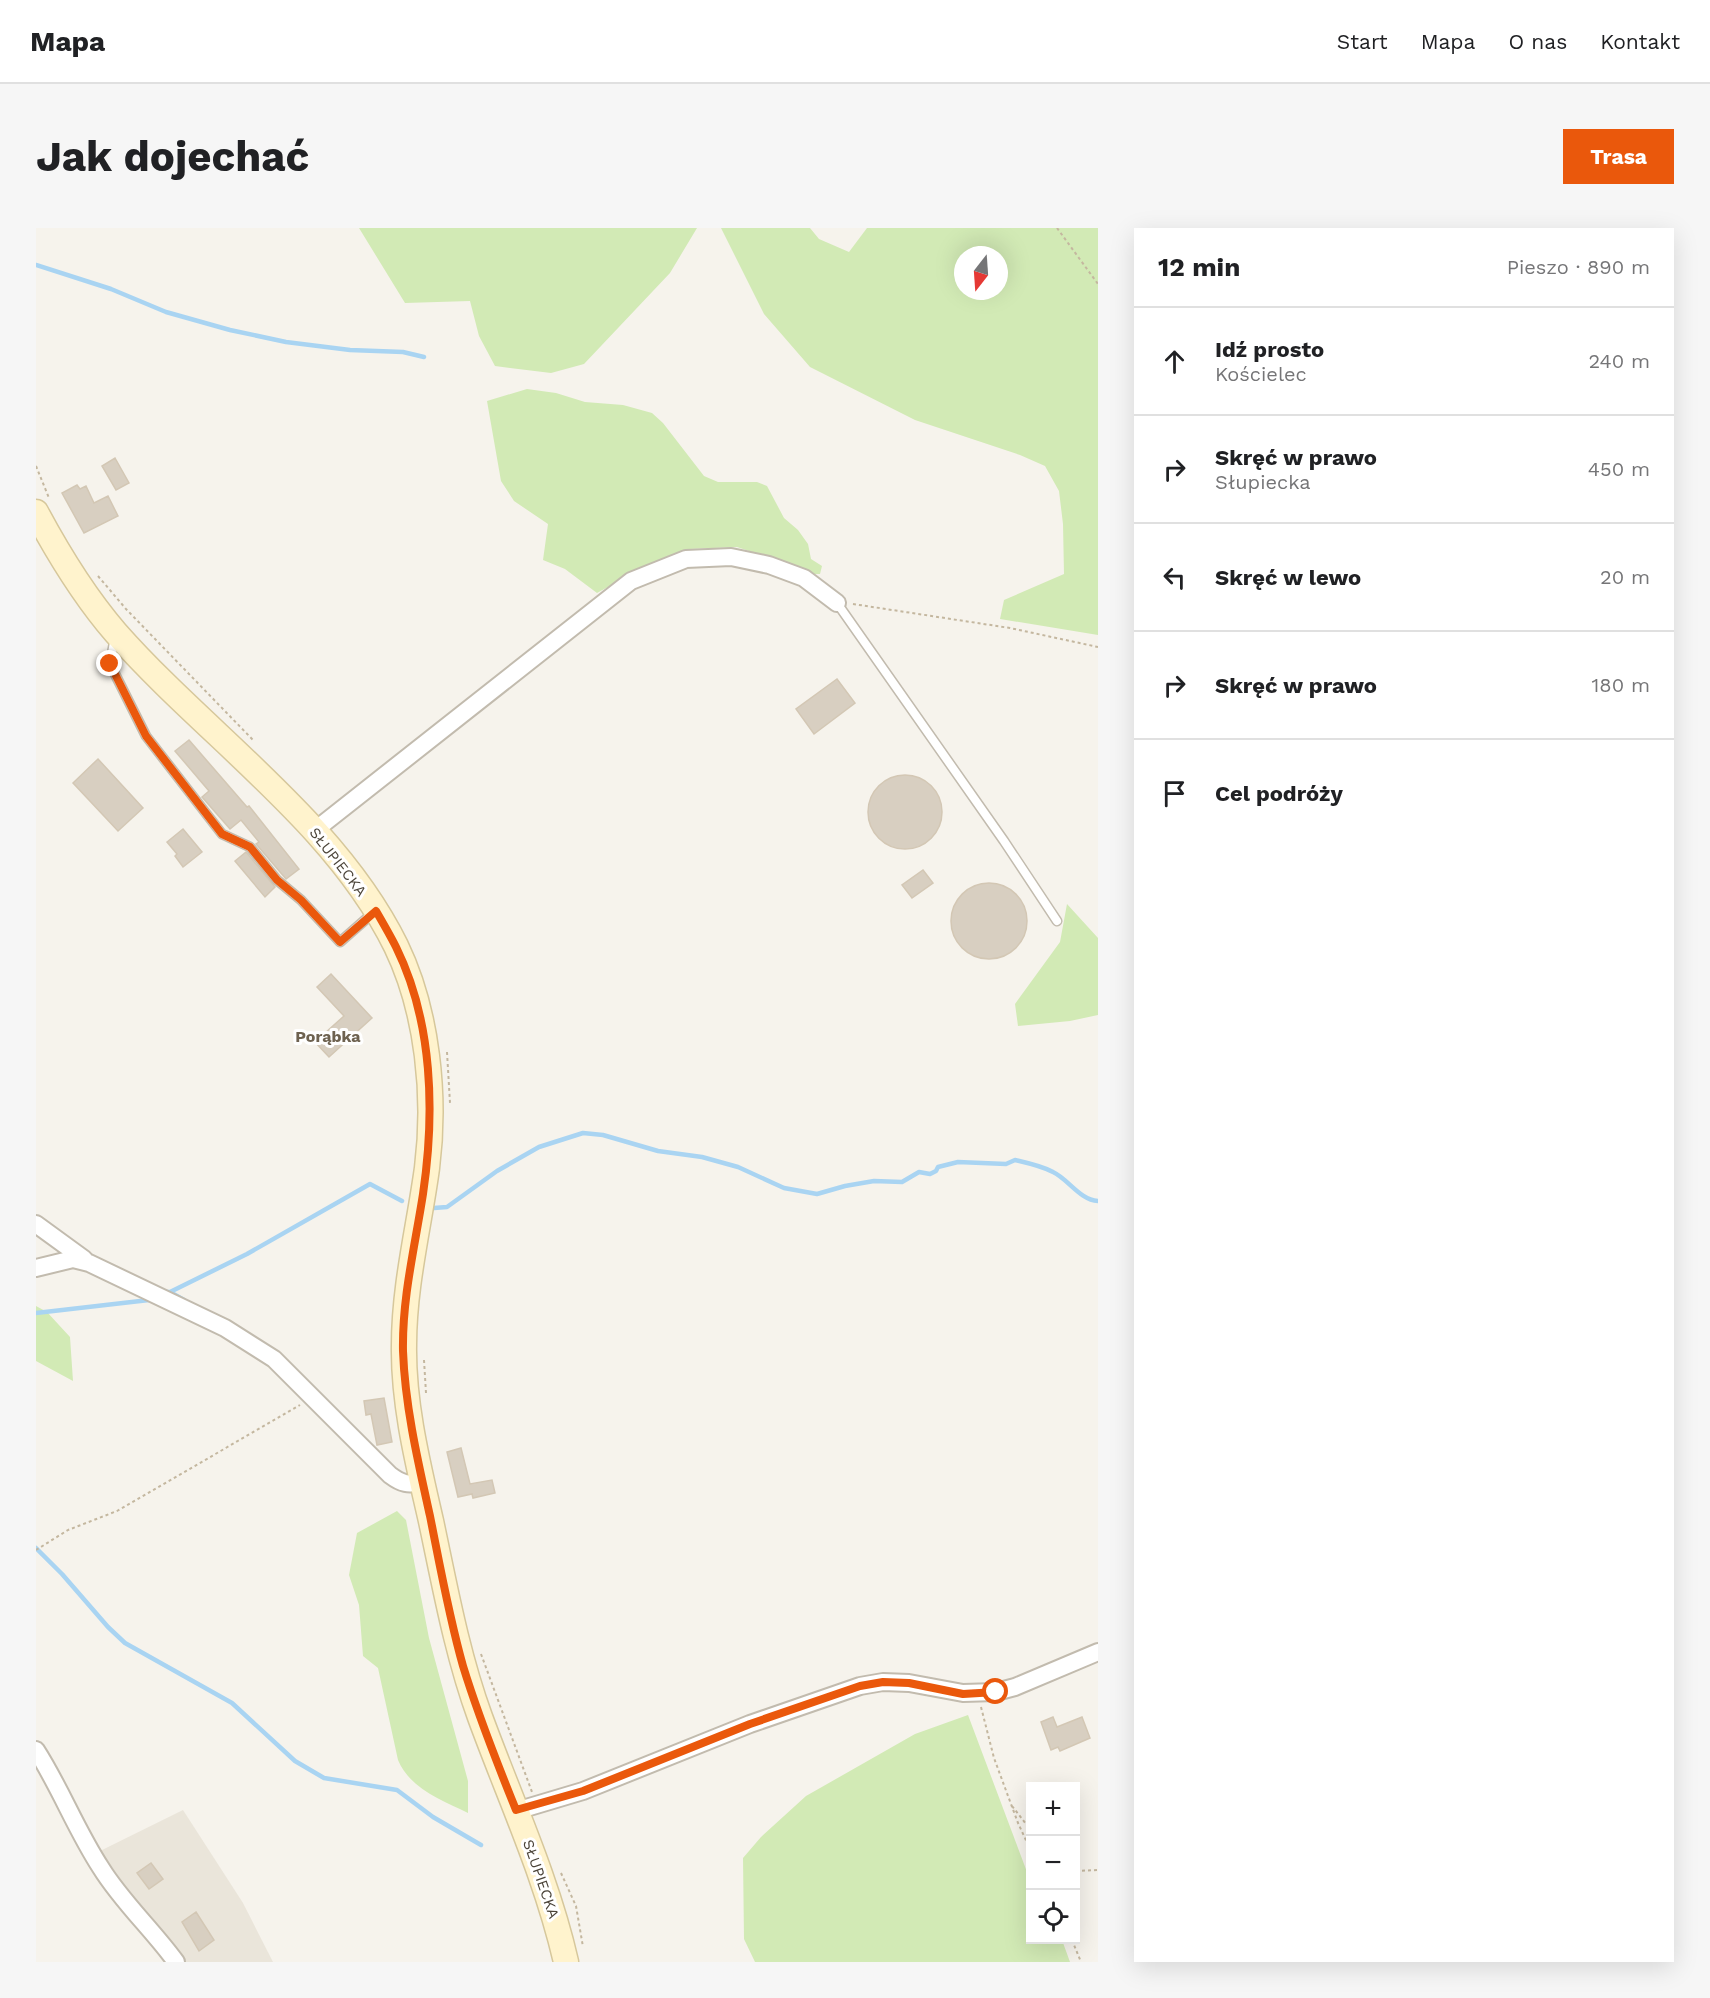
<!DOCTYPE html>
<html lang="pl">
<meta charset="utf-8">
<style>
body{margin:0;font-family:"Work Sans",sans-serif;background:#f6f6f6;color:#202124}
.controls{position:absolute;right:18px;bottom:18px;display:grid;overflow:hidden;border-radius:0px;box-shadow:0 6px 24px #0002}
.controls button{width:54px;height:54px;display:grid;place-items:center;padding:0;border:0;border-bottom:2px solid #e0e0e0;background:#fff;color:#202124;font:30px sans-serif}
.compass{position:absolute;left:918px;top:18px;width:54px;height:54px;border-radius:50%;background:#fff;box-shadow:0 6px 24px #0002;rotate:197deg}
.stop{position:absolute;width:18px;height:18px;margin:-14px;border:4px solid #ea580c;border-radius:50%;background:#fff}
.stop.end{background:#ea580c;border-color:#fff;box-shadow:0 2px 6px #0008}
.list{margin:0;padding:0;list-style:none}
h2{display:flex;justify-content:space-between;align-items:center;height:78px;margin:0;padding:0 24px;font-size:26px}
h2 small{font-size:20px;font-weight:400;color:#757577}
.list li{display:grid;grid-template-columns:39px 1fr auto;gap:18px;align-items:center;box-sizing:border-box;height:108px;padding:0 24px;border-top:2px solid #e0e0e0}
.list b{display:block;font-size:22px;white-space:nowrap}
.list p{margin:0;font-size:20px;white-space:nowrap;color:#757577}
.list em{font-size:20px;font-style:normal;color:#757577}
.icon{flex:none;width:33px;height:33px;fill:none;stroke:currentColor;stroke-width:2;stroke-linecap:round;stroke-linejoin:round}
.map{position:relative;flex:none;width:1062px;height:1734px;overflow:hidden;border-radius:0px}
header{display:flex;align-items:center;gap:36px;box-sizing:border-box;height:84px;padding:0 30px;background:#fff;border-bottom:2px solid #e0e0e0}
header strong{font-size:28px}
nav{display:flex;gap:33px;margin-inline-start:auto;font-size:21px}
.intro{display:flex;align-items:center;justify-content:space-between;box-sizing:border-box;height:144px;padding:0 36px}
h1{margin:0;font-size:42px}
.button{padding:15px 27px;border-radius:0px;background:#ea580c;color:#fff;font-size:21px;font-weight:700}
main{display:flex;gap:36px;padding:0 36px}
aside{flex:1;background:#fff;border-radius:0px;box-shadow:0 6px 24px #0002}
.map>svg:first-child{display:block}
.residential{fill:#eae5da}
.green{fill:#d2eab5;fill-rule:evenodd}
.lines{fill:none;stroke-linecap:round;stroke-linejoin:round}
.stream{stroke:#a9d4f2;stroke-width:4.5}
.building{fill:#d8cfc1;stroke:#d3c7b4;stroke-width:1.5}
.service-casing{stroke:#c2bbae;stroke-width:11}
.minor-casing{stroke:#c2bbae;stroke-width:20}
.secondary-casing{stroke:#d6c79b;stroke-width:27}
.path{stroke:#c4b79f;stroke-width:2;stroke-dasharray:3 3;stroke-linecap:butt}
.service{stroke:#fff;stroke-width:8}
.minor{stroke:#fff;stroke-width:16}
.secondary{stroke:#fff3cd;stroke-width:24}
.route{stroke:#ea580c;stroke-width:8}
.labels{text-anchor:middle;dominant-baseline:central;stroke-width:6;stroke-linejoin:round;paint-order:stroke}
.street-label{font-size:15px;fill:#4b4439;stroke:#fff}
.neighbourhood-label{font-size:16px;font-weight:bold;fill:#6e6250;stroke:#fff}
</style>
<header>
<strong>Mapa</strong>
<nav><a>Start</a><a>Mapa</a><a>O nas</a><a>Kontakt</a></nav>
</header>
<div class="intro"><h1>Jak dojechać</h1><a class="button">Trasa</a></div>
<main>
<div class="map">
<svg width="1062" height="1734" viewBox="0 0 1062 1734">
<rect width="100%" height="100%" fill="#f6f3ec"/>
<path class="residential" d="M147,1582l60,93 30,59h-92l-81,-111z"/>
<path class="green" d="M323,0h338l-27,45 -86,91 -33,9 -56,-7 -16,-30 -9,-35 -65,2z
M685,0h89l9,11 30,13 18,-24h231v407l-98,-16 4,-19 60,-26 -1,-50 -4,-33 -14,-25 -25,-11 -105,-35 -105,-53 -46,-53zM927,27h36v36h-36z
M491,161l29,4 29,9 38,3 29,8 11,10 41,53 14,6h39l10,4 17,32 14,12 10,14 3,15 11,7 -2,8h-15l-26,-13 -42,-14 -48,2 -63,28 -29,16 -32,-24 -22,-9 5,-36 -34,-23 -13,-20 -14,-80z
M1031,676l31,34v77l-28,6 -52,5 -3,-22 45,-62z
M0,1078l11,6 23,25 3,44 -37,-20z
M361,1283l9,9 23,118 39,143v32c-26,-13 -58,-24 -70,-53l-20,-92 -15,-12 -4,-51 -10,-30 8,-42z
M932,1487l62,165v60h32l8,22h-315l-11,-23 -1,-81 18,-21 45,-41 109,-62z"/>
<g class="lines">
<path class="stream" d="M0,37l75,24 55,23 64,18 56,12 64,8 53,2 21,5
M398,980l13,-1 50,-36 42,-24 44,-14 20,2 55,16 44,6 36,10 46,21 33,6 28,-8 29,-5 28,1 17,-10 11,2 6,-3 2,-4 20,-5 48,2 9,-4c13,3 27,6 38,12 15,7 27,28 45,29
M127,1064h7l77,-38 123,-70 32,17
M134,1064l14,8
M0,1085l113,-13
M0,1320l26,26 46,53 17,16 107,60 63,58 29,17 73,12 36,27 48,28"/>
</g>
<path class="building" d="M79,230l14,25 -13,7 -14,-24z
M41,257l3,4 6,-3 8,17 14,-7 10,20 -34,17 -22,-40z
M801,451l18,24 -41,31 -18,-25z
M153,512l58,67 2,-1 50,63 -13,10 -30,-35 3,-2 -18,-22 -11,9 -28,-32 7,-6 -34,-40z
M62,531l45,49 -25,23 -45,-48z
M832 584a37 37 0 1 1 74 0a37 37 0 1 1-74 0Z
M147,601l19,23 -19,15 -8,-11 2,-2 -10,-12z
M210,624l29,35 -10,10 -30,-36z
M887,642l10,13 -21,15 -10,-13z
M915 693a38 38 0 1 1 76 0a38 38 0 1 1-76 0Z
M295,746l41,44 -43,39 -14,-15 29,-26 -27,-29z
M348,1170l8,44 -15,3 -6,-31 -5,1 -2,-14z
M425,1220l9,36 22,-4 3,13 -22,5 -1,-4 -14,3 -11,-45z
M1017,1489l4,10 25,-10 8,21 -30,13 -2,-4 -7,3 -10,-28z
M115,1635l12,16 -14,10 -12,-16z
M160,1684l18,28 -15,11 -17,-29z"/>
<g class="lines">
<g class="service-casing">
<path id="service" d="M801,375l167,238 53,80
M79,409l-5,27 36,72 76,98 28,13 27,33 24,20 39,42 33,-29"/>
</g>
<g class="minor-casing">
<path id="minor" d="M278,603l317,-250 55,-22 45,-2 38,8 35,13 33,25
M0,996l48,35
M0,1040l37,-9 16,4 136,65 49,31 116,116c12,9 18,10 32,7
M0,1522c24,37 40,80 65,118 21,34 51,61 75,94
M480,1583l67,-20 167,-67 110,-38 23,-4 26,1 54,10 33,-1 19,-5 83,-35"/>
</g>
<g class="secondary-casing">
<path id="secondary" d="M0,284c23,43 48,84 80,121 91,103 219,189 280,313 32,66 40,151 31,222 -8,59 -23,117 -23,177 -1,59 14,119 27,176 14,66 26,133 49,196 30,82 67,161 86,245"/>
</g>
<path class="path" d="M1021,0l41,56
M0,238l13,32
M62,348l28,33 127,131
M817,376l157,24 88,19
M411,824l3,51
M388,1132l2,33
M0,1322l32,-20 49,-19 183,-106
M445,1426l51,138
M945,1479l13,51 24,65 12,26
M976,1578l18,23
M1040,1643l22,-1
M525,1645l15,33 7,41
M1036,1712l9,22"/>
<use href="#service" class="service"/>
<use href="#minor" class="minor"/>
<use href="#secondary" class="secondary"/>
</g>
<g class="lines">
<path class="route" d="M74,436l36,72 76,98 28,13 27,33 24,20 39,42 36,-31c7,12 14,24 20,36 37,75 39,166 27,247 -8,52 -21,104 -20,157 2,55 15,111 27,165 10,50 19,101 33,150 15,49 34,97 53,144l67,-19 167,-67 110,-38 23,-4 26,1 54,11 33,-2"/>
</g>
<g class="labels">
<g class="street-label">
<text transform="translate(302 634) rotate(52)">SŁUPIECKA</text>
<text transform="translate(505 1651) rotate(71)">SŁUPIECKA</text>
</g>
<g class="neighbourhood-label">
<text x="292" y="808">Porąbka</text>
</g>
</g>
</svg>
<div class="controls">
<button>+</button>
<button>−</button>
<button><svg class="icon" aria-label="locate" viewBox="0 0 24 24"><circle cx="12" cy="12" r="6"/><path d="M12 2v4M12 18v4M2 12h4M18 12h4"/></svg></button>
</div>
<svg class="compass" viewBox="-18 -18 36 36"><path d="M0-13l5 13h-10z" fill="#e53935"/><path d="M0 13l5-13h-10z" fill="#757577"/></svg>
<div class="stop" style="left:960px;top:1464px"></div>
<div class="stop end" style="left:74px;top:436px"></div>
</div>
<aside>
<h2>12 min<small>Pieszo · 890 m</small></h2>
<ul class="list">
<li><svg class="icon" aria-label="ahead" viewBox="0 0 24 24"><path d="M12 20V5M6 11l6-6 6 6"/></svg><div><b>Idź prosto</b><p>Kościelec</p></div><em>240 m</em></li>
<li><svg class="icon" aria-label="right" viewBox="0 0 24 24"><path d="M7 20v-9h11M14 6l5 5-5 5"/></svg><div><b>Skręć w prawo</b><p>Słupiecka</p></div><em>450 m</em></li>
<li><svg class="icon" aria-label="left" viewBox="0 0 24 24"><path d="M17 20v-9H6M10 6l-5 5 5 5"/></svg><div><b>Skręć w lewo</b></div><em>20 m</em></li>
<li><svg class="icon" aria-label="right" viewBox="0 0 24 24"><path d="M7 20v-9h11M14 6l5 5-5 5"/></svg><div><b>Skręć w prawo</b></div><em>180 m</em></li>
<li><svg class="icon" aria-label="arrive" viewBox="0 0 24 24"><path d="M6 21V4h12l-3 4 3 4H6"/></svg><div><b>Cel podróży</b></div></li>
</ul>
</aside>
</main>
